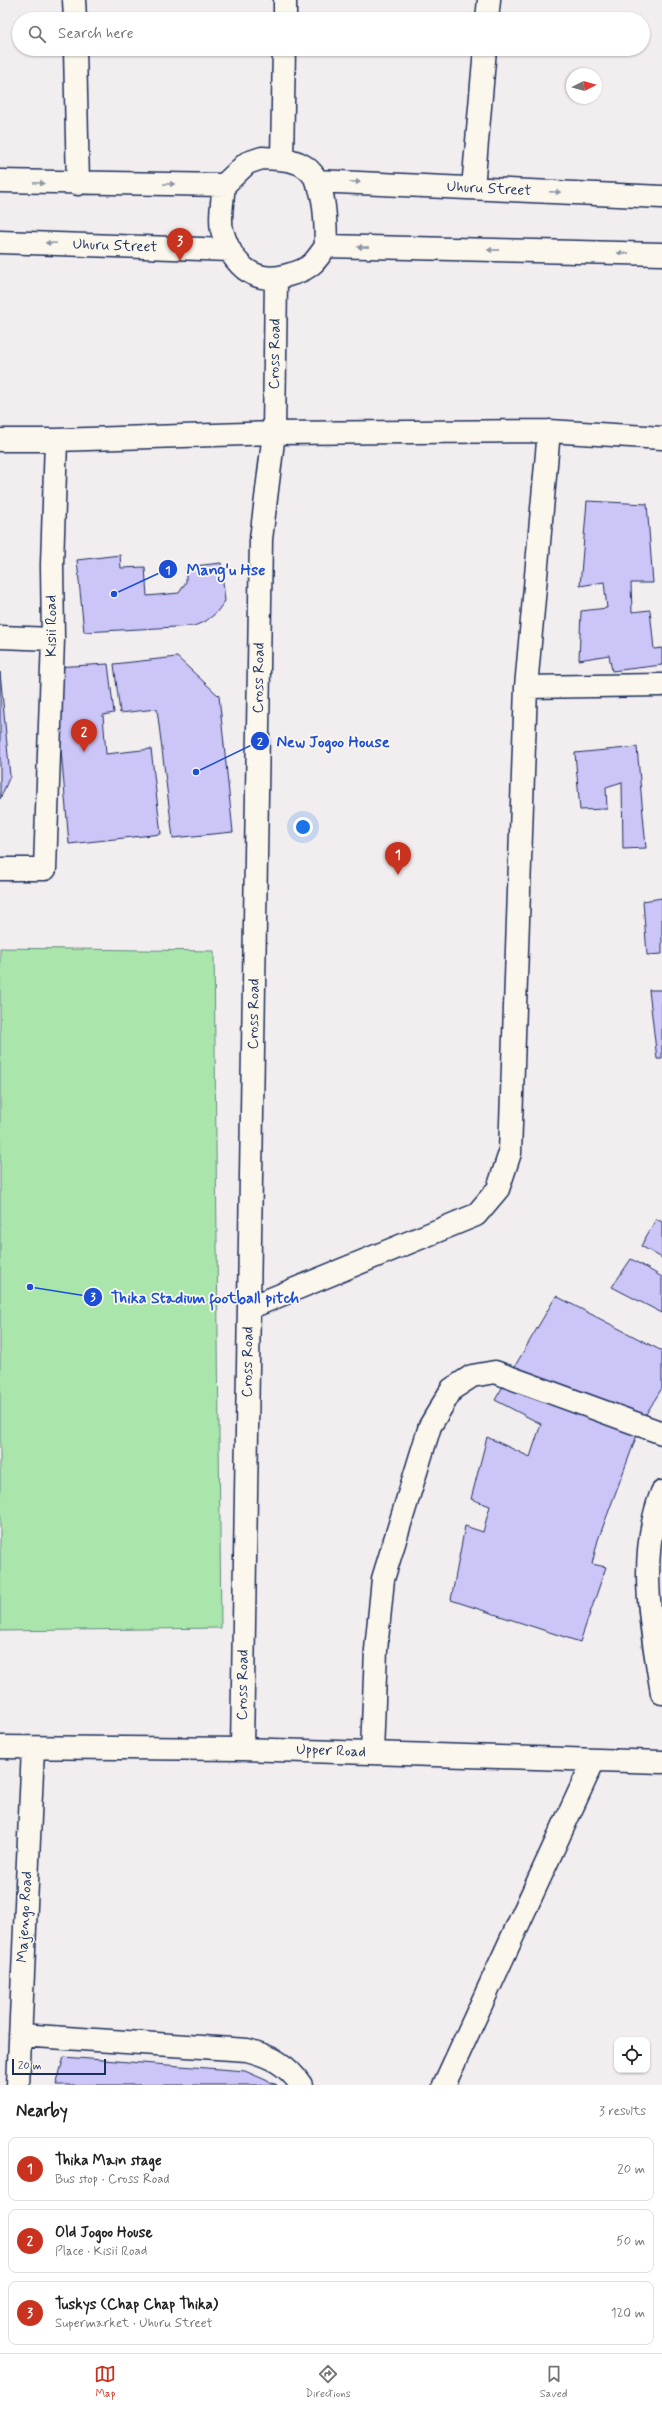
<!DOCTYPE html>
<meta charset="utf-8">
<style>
body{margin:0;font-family:Mynerve,sans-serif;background:#f2f2f2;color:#222}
.controls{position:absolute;right:12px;bottom:12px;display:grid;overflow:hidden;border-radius:8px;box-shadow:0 1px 3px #0004}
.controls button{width:36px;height:36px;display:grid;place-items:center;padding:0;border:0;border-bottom:1px solid #e0e0e0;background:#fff;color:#222;font:20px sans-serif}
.compass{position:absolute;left:566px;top:68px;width:36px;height:36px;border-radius:50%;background:#fff;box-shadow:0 1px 3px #0004;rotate:84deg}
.scale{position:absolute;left:12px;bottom:10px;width:94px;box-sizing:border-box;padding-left:4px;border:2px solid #1b2f5e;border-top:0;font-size:11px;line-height:14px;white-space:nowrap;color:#1b2f5e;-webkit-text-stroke:3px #fbf7ec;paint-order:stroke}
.you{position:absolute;left:303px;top:827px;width:14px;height:14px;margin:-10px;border:3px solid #fff;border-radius:50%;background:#1a73e8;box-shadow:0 0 0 6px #1a73e833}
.badge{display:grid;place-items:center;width:26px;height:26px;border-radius:50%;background:#c8321e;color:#fff;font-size:13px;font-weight:700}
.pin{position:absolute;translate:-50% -33px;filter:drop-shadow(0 1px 2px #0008)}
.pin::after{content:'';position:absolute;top:21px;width:14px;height:12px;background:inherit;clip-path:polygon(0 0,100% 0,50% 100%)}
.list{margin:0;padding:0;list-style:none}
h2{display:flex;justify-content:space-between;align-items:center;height:52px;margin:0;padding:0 16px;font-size:17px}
h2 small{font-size:13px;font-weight:400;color:#767676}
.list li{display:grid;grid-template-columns:26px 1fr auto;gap:12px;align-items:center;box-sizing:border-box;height:64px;margin:0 8px 8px;padding:0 8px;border:1px solid #e0e0e0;border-radius:8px}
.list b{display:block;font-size:15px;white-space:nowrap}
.list p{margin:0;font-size:13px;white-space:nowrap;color:#767676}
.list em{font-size:13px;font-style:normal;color:#767676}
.icon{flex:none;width:22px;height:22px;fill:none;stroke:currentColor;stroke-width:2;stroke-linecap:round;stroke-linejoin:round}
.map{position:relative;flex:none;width:662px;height:2085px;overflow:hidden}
.search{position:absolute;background:#fff;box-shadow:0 1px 3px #0004;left:12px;right:12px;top:12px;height:44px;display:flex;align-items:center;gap:10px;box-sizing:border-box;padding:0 14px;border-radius:22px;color:#767676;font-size:15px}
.sheet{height:268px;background:#fff}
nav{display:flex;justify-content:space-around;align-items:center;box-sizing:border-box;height:56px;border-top:1px solid #e0e0e0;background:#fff;font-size:11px;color:#767676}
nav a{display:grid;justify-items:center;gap:2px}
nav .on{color:#c8321e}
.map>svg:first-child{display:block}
.green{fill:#aae6ab;stroke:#628a84}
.building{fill:#ccc5f7;stroke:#1b2f5e}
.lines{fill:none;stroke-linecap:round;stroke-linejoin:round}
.minor-casing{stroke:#1b2f5e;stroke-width:25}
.minor{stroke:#fbf7ec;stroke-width:22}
.oneway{fill:#8b93a5}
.labels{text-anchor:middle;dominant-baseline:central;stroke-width:3.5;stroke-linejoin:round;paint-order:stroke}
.street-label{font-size:15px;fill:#1b2f5e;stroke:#fbf7ec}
.leader{fill:none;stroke:#1d4ed8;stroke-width:1.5}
.callout-dot{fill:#1d4ed8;stroke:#fbf7ec;stroke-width:1.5}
.mark-label{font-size:12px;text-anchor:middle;font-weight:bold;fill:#fff}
.callout-label{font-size:16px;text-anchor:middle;font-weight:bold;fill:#1d4ed8;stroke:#fbf7ec;stroke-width:3.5;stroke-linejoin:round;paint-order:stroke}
</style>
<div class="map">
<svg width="662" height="2085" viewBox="0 0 662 2085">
<rect width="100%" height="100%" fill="#f2edee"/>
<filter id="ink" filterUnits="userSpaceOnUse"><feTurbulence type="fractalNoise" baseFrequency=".025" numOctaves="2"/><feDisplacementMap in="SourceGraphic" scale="8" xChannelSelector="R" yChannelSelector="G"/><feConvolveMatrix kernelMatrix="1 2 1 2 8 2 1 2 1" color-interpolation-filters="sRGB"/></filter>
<g filter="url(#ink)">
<path class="green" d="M0,948l214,3 7,677 -221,3z"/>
<path class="building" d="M587,501l60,3 6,79h-22l1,29 18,-2 4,39 8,-1v17l-50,6 -3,-16 -30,5 2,-49 26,-3 -3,-26 -24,4z
M120,555l1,13 24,-1 2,29 32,-3 7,-11v-15l35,-4 4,38 -9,12 -10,8 -12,5 -110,6 -7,-72z
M177,657l42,39 14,136 -60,6 -16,-129 -37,4 -6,-49z
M108,664l6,49 -11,2 3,39 45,-5 10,85 -92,10 -15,-177z
M0,672l10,104 -10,23z
M637,747l9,101 -23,1 -1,-67 -16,5 1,22 -27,1 -5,-57z
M662,898v56l-15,1 -4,-54z
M649,990h13v69h-5z
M656,1219l6,3v36l-21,-12z
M631,1259l31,18v36l-50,-26z
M556,1296l106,55v37l-19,31 -45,121 -6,24 14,3 -26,75 -129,-42 14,-74 18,6 7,-26 -19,-7 16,-62 43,20 11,-33 -46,-24z
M64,2057l181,14 32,14h-221z"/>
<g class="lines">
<g class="minor-casing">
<path id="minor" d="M74,0l1,19
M285,19v-19
M487,19l2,-19
M75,49l3,135
M262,158c11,1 25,0 36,5 30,12 27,57 28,83 -4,6 -8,12 -13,17 -6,6 -17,10 -25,12 -35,11 -57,-12 -66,-45 -3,-13 1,-32 2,-45l23,-22z
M282,159l2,-110
M0,181l224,4
M316,181l346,16
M473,188l12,-139
M0,242l230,8
M326,246l336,8
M0,440h56l-4,125 1,74 -8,230h-45
M56,440l218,-7 275,-2 113,7
M0,637l53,2
M526,687l136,-2
M249,1308l227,-93 22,-26 12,-36 16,-466 23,-256
M662,1492c-25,64 -11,135 0,201
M0,1747l242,2 420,13
M242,1749l19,-1210 13,-106 2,-154
M372,1752l4,-102 7,-71 47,-153 22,-37 20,-13 23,-4 167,61
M20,2035l227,15c23,6 40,14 54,35
M18,2085l15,-337
M444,2085l150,-325"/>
</g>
<use href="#minor" class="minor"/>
</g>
<defs><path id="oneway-solid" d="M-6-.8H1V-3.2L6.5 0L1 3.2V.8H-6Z"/></defs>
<g class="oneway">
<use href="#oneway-solid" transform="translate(355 182) rotate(3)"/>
<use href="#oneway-solid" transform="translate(39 183) rotate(2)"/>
<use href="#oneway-solid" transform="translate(169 184)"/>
<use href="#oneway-solid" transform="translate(555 192) rotate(3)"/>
<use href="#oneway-solid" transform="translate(51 243) rotate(-178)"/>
<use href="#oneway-solid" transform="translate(363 247) rotate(-179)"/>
<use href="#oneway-solid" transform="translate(493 250) rotate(-179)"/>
<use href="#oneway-solid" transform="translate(623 253) rotate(-179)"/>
</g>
</g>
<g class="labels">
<g class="street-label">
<text transform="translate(489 189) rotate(3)">Uhuru Street</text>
<text transform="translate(115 246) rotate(2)">Uhuru Street</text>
<text transform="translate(275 354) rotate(-89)">Cross Road</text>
<text transform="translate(52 626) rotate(-90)">Kisii Road</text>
<text transform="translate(259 678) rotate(-89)">Cross Road</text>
<text transform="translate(254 1014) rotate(-89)">Cross Road</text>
<text transform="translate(248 1362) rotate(-89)">Cross Road</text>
<text transform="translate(243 1685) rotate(-89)">Cross Road</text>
<text transform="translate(331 1751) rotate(2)">Upper Road</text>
<text transform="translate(25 1917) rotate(-87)">Majengo Road</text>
</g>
</g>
<path class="leader" d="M114 594L168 569M196 772L260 741M30 1287L93 1297"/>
<g class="callout-dot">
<circle cx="114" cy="594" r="4"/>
<circle cx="196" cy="772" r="4"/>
<circle cx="30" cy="1287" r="4"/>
<circle cx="168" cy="569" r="10"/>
<circle cx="260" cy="741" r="10"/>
<circle cx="93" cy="1297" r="10"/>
</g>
<g class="mark-label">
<text x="168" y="574">1</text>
<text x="260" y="746">2</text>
<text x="93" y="1301">3</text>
</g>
<g class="callout-label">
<text x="226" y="575">Mang'u Hse</text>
<text x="333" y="747">New Jogoo House</text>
<text x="205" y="1303">Thika Stadium football pitch</text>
</g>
</svg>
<div class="controls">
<button><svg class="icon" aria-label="locate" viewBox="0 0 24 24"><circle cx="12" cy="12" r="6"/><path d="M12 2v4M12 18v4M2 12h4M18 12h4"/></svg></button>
</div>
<svg class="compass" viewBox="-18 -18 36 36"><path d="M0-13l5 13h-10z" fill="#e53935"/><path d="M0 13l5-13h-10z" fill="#767676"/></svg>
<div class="scale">20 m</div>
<div class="you"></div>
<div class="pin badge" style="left:398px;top:875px">1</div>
<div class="pin badge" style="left:84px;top:752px">2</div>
<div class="pin badge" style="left:180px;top:261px">3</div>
<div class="search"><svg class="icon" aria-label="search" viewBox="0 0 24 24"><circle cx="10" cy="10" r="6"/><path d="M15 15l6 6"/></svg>Search here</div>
</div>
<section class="sheet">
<h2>Nearby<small>3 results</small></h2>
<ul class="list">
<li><span class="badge">1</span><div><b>Thika Main stage</b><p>Bus stop · Cross Road</p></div><em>20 m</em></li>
<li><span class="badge">2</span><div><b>Old Jogoo House</b><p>Place · Kisii Road</p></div><em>50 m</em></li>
<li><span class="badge">3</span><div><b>Tuskys (Chap Chap Thika)</b><p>Supermarket · Uhuru Street</p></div><em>120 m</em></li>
</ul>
</section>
<nav>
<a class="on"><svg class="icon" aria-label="map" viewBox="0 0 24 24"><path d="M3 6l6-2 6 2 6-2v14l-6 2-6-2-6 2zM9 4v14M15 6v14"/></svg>Map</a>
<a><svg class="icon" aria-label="directions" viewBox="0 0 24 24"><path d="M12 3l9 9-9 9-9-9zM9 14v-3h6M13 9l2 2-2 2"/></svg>Directions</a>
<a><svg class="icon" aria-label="saved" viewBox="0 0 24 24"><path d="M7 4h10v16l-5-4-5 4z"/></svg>Saved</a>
</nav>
